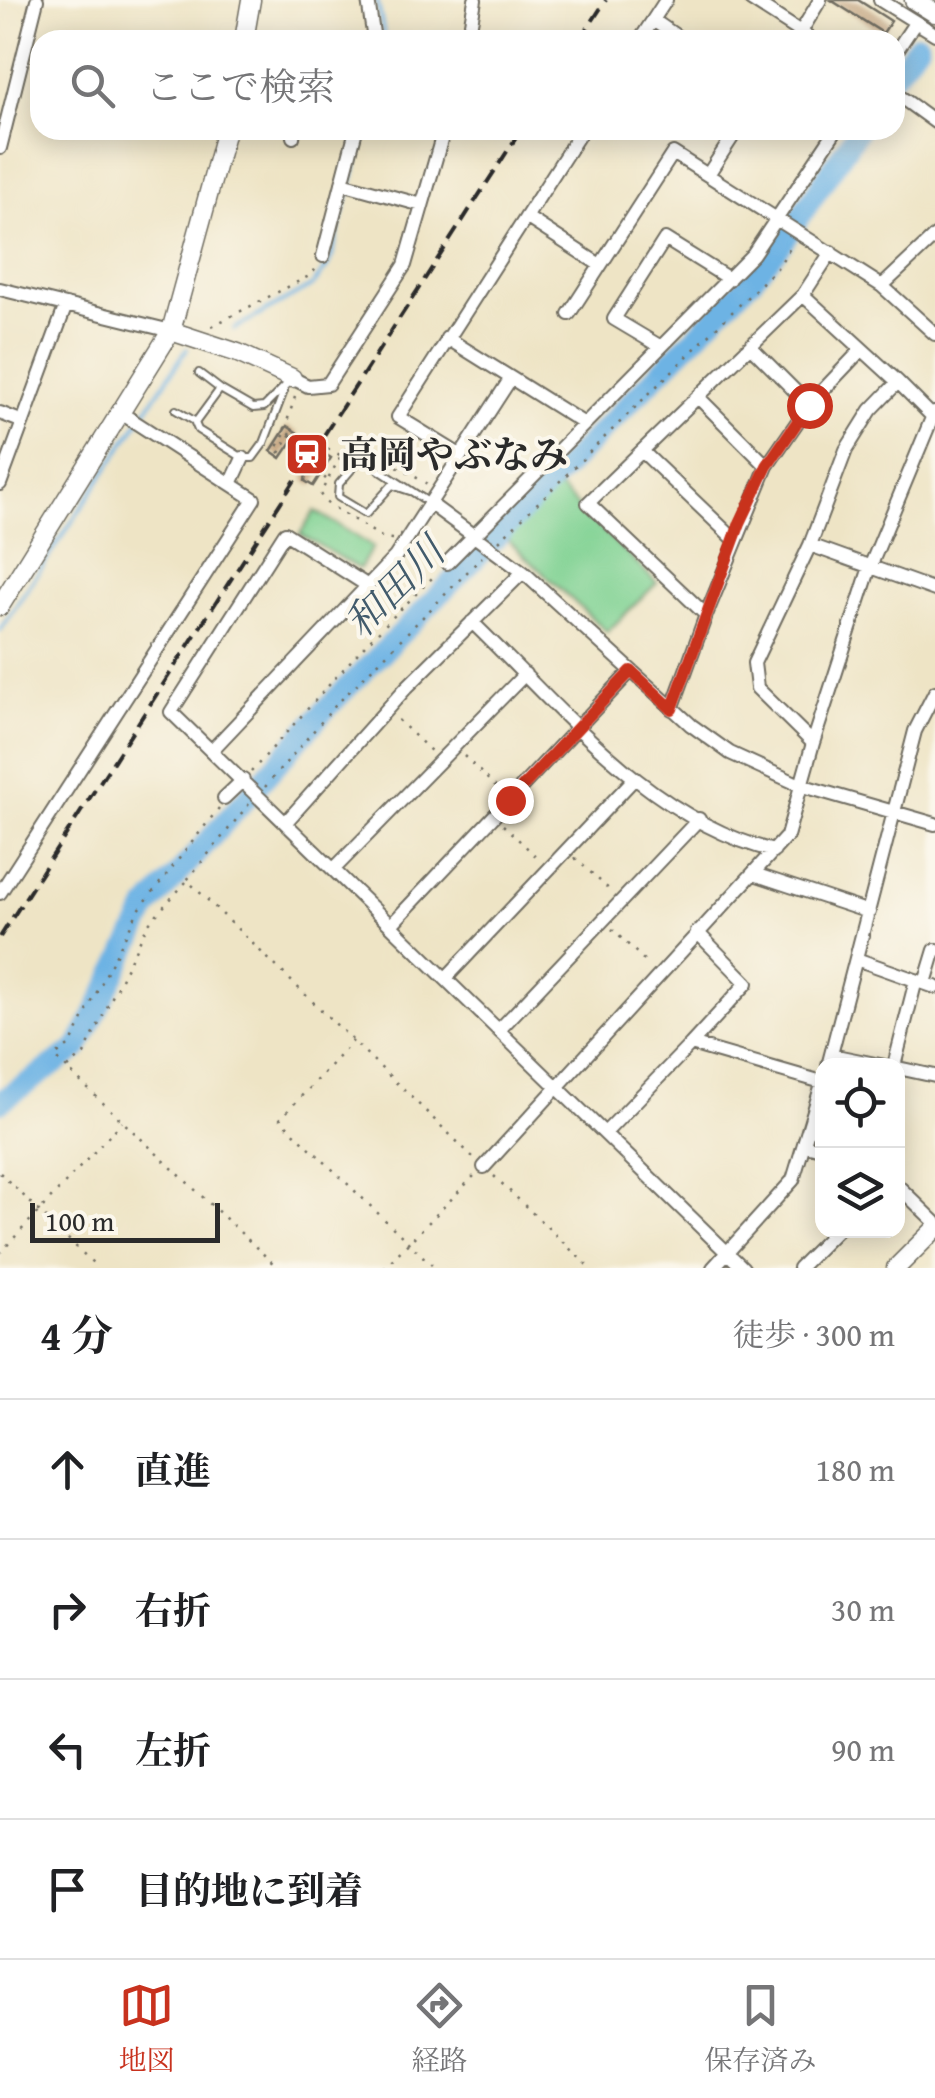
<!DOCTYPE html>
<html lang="ja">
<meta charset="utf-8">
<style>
body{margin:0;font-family:"Gentium Book Plus","Noto Serif JP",serif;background:#f6f6f6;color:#202124}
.controls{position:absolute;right:30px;bottom:30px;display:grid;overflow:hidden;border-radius:20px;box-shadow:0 5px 25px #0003}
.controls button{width:90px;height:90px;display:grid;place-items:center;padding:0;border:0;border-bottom:2px solid #e0e0e0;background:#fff;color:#202124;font:50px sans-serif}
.scale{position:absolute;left:30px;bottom:25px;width:190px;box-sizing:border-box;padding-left:10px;border:5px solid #2b2b2b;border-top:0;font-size:28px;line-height:35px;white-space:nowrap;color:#2b2b2b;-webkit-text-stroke:8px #fbf7ec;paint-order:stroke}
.stop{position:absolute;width:30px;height:30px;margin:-22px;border:8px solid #c8321e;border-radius:50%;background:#fff}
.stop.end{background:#c8321e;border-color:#fff;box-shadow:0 2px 10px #0008}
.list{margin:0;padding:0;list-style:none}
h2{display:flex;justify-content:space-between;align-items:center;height:130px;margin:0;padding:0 40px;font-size:42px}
h2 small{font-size:32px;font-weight:400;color:#757577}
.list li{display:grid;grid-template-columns:65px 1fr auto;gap:30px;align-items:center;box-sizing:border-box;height:140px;padding:0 40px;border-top:2px solid #e0e0e0}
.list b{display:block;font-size:38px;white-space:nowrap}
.list em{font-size:32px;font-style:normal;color:#757577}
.icon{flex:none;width:55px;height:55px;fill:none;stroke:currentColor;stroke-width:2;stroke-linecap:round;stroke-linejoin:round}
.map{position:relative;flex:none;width:935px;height:1268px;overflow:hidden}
.search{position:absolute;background:#fff;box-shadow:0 5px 25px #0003;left:30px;right:30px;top:30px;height:110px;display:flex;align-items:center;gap:25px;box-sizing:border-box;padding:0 35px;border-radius:30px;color:#757577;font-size:38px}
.sheet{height:690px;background:#fff}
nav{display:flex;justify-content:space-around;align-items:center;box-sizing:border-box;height:140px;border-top:2px solid #e0e0e0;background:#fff;font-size:28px;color:#757577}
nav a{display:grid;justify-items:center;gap:5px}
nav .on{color:#c8321e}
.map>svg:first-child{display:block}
.green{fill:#80d293;stroke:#567e5f;stroke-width:2.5}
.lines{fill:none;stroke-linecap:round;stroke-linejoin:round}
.stream{stroke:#6db3e4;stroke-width:4}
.river{stroke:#6db3e4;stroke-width:22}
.building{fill:#c6a884}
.lane-casing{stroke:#6f6c61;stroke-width:10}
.street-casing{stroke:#6f6c61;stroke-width:16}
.secondary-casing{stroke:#6f6c61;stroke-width:21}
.path{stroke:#6f6c61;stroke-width:2.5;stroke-dasharray:2.5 8;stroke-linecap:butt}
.lane{stroke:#fff;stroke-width:6}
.street{stroke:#fff;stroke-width:12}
.secondary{stroke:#fff;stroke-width:18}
.rail{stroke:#2b2b2b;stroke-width:4;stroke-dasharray:15 8;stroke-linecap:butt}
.path-bridge{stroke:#6f6c61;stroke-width:2.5;stroke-dasharray:2.5 8;stroke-linecap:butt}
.route{stroke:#c8321e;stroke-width:12}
.labels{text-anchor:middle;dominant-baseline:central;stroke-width:8;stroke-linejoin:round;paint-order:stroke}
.poi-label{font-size:38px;font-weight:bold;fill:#2b2b2b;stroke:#fbf7ec;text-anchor:start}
.water-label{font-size:40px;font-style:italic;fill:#425b6c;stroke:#fbf7ec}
</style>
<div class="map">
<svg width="935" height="1268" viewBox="0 0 935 1268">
<rect width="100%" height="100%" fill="#fbf7ec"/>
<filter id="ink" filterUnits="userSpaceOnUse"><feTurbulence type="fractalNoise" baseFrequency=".01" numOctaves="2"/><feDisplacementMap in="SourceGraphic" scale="20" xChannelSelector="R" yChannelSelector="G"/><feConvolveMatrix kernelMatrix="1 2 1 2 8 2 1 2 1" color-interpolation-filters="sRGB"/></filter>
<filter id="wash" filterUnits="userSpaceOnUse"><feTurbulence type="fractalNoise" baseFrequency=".0048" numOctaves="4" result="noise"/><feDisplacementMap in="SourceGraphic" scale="40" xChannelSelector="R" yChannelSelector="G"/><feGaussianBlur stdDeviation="2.25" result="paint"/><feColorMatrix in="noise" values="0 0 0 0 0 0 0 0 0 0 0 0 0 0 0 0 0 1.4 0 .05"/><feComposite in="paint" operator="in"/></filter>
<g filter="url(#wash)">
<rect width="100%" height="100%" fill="#eee4c5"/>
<path class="green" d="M558,487l99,96 -50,49 -101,-93z
M315,511l58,36 -14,22 -59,-35z"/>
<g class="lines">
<path class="stream" d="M377,0l8,40
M234,329l79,-44 17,-22 35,-133
M0,630l187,-281"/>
<path class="river" d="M895,73l23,-29
M0,1102l78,-54 70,-140 176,-197 428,-432 31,-37 75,-112"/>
</g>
<g id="blocks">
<path class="building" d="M831,0h27l33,21 -8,12z
M287,426l11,7 -17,25 -10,-7z
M318,450l13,8 -18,28 -8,-5 1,-8z"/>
</g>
</g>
<g filter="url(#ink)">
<use href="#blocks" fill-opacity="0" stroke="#6f6c61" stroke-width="2.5"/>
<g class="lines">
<g class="lane-casing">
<path id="lane" d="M199,373l21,16
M284,391l-20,52 -11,15h-10l-45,-28 -3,-7 25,-34 33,19 11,-1 27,-27
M176,410l20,12
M413,492l-21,-7 -26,29 -28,-17 1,-13 22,-26 67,44"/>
</g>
<g class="street-casing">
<path id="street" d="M368,0l6,40
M751,0l62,40
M880,0l55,34
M653,20l29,20
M468,40l7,-40
M640,40l26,-40
M796,40l24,-40
M895,53l20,-30
M895,93l40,29
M293,137l1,-7
M0,148l37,-148
M709,173l28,-43
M342,183l80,22
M526,217l74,48
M323,256l33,-126
M882,286l53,-50
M0,289l171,42
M803,295l28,-43
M569,314l104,-161 209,133 53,48
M447,338l136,85
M661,347l-47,-28 51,-80 64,40
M751,347l58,58
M862,349l-53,56 -42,61 -61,149 -118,-112 215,-208 95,87
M292,378l16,8 20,-2 77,-119 39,-135
M699,398l68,68
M0,413l23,9
M644,453l90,86
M460,455l-62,-38 184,-287
M0,484l66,-179
M231,484l12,-26
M429,503l94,69 168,153 39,28 70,32 135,39
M810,545l125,45
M447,563l306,-309 83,-124
M368,586l-83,-53 -114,179 572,556
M472,622c89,86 177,198 302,229
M672,709l34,-94
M813,743l57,-176 64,-154
M212,750l183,-193 116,-179
M224,798l19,-18
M286,822l120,-134 117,-116
M334,869l191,-195
M754,874l115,38
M0,893l254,-394 -133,-86
M391,925l240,-254
M697,932l50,51 -56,61 131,38
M859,960l76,27
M446,978l188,-199
M925,983l10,-33
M499,1030l200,-211
M831,1055l54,11
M828,1066l87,-335 20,-39
M894,1066l22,-86
M898,1068l37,8
M605,1133l86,-89
M805,1145l17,4
M484,1167l303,-331 26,-93 -56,-55 -3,-25 56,-118 36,-95 25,-40 27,-28 35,35
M898,1186l37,36
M713,1268l80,-88 29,-96
M799,1268l38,-38"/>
</g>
<g class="secondary-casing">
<path id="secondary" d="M914,0l21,13
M244,40l7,-40
M171,331l67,22 54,25
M0,606l171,-275 55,-201
M896,1268l39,-39"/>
</g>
<path class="path" d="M212,326l99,-51 6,-8
M295,397l-11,34 13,10
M328,449l12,6
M280,453l-5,-3 10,-16
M319,455l8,5 -8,13 7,6
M316,475l-5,-4 9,-14
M392,539l-9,-1 -58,-36 -5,-8 24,-44 12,-8 73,43
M499,541l278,-273 15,-23
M398,720l34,32
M464,756l37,36
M251,772l114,-127 72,-72
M265,787l70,-81 147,-149
M249,804l-62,76 286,277
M503,825l38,36
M575,858l38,35
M186,882l-38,42 -64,130 -17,15 211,199
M612,929l37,36
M353,1041l-73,78 155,149
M67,1069l-12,-13 15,-11 68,-134 81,-103
M0,1173l98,95
M494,1176l96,92
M0,1253l122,-131
M384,1268l90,-92"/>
<use href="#lane" class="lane"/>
<use href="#street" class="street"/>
<use href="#secondary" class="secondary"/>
<path class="rail" d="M580,40l26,-40
M0,937l521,-807"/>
<path class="path-bridge" d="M291,435l36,22
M280,453l13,-25"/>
</g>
</g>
<g class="lines" filter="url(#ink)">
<path class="route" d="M510,800l121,-129 41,38 68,-186 27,-57 42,-61"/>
</g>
<defs>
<g id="station-square" transform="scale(2.25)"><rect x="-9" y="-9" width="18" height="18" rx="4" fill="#c8321e" stroke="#fbf7ec"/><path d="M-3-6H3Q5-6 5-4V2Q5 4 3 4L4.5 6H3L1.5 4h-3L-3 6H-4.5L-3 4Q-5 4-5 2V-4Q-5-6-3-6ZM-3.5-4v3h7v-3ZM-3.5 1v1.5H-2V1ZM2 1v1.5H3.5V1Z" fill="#fff"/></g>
</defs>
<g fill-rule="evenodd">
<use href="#station-square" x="307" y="454"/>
</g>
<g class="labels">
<g class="poi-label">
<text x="340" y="454">高岡やぶなみ</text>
</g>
<g class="water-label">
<text transform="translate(394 587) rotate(-45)">和田川</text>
</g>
</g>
</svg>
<div class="controls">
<button><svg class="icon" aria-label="locate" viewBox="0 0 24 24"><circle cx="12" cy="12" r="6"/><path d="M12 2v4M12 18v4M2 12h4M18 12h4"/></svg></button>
<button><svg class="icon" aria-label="layers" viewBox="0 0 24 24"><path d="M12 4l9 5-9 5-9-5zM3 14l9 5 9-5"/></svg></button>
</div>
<div class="scale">100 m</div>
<div class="stop" style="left:809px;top:405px"></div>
<div class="stop end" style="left:510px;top:800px"></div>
<div class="search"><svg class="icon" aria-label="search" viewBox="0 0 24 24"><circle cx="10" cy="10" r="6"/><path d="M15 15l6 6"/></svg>ここで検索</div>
</div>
<section class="sheet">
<h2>4 分<small>徒歩 · 300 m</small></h2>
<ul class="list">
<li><svg class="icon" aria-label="ahead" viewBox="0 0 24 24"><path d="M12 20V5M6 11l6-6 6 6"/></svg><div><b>直進</b></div><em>180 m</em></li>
<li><svg class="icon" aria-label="right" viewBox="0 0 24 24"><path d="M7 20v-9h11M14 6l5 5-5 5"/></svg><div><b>右折</b></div><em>30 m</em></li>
<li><svg class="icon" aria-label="left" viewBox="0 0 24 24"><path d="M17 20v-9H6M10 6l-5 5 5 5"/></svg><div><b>左折</b></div><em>90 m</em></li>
<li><svg class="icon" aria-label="arrive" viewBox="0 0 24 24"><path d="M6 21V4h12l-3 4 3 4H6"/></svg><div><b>目的地に到着</b></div></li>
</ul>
</section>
<nav>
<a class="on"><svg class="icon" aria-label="map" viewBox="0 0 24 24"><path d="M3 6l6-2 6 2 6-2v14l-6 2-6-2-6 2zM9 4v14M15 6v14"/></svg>地図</a>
<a><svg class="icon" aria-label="directions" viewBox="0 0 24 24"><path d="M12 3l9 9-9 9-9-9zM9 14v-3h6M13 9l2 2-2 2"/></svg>経路</a>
<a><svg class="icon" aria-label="saved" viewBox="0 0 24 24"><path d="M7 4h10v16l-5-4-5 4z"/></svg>保存済み</a>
</nav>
